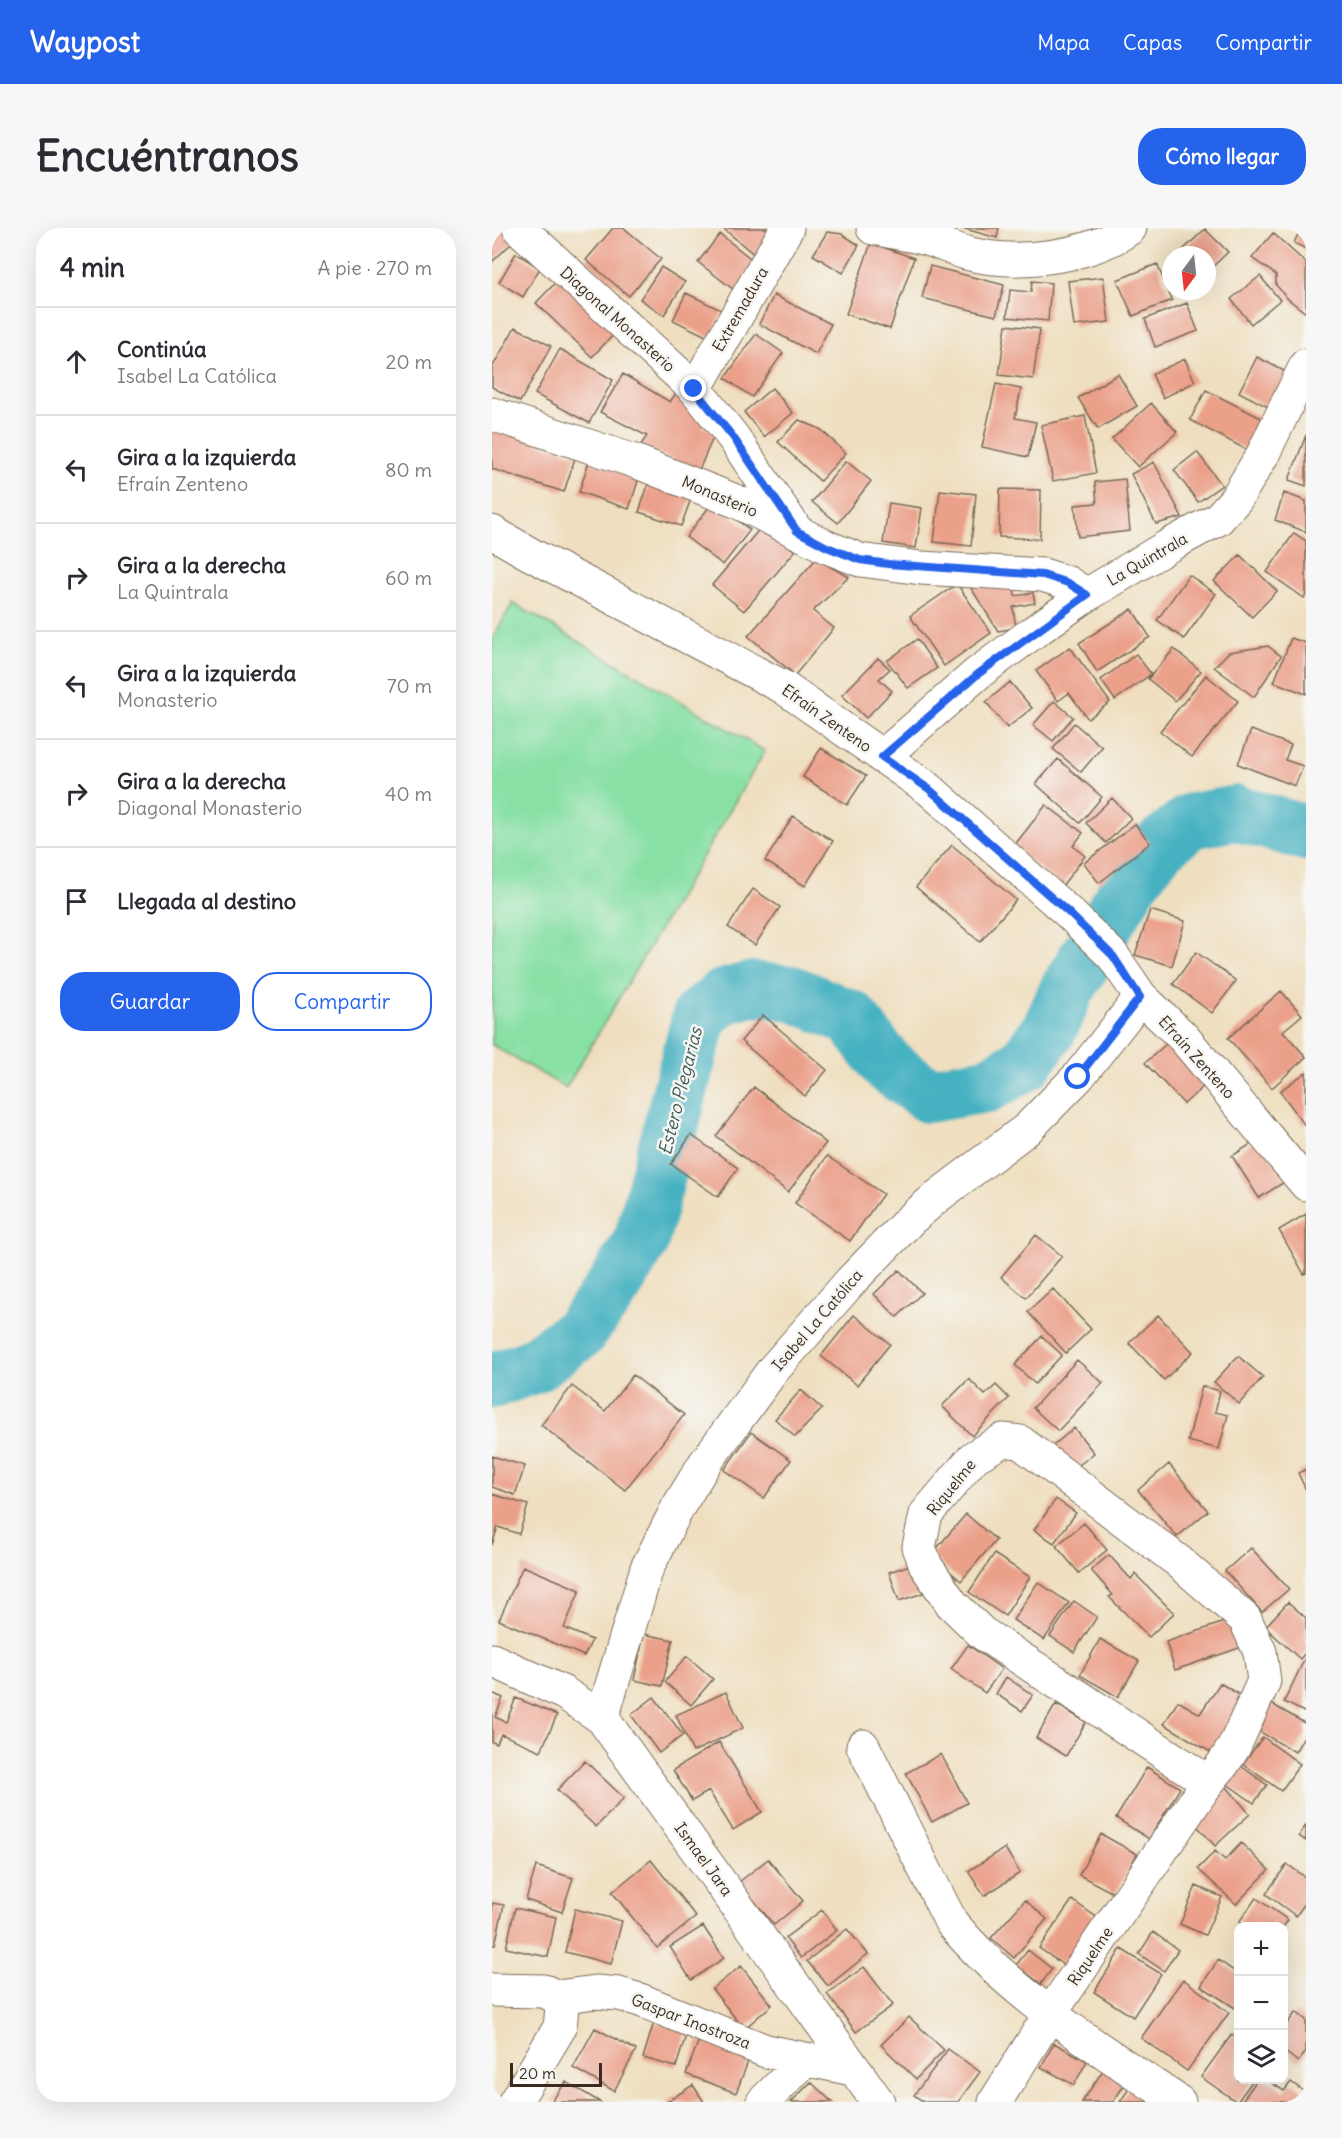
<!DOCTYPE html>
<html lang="es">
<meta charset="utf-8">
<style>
body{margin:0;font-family:Delius,sans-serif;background:#f7f7f7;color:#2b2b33}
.controls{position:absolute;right:18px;bottom:18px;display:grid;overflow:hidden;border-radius:12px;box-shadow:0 6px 24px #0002}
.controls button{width:54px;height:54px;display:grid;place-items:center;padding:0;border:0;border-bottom:2px solid #e1e1e2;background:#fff;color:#2b2b33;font:30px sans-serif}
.compass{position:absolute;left:670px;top:18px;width:54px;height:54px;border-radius:50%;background:#fff;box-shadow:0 6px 24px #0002;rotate:195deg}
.scale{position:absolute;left:18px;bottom:15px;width:92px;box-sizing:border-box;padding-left:6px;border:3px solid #3b2a1e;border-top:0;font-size:16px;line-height:21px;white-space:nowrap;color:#3b2a1e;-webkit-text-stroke:4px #f6f6f2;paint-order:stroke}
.stop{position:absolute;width:18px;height:18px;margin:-14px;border:4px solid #2563eb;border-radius:50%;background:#fff}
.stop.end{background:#2563eb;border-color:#fff;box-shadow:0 2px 6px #0008}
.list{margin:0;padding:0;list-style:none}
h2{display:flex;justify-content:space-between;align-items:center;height:78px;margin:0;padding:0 24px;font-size:26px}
h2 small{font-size:20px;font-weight:400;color:#7c7c81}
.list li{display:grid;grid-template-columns:39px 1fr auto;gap:18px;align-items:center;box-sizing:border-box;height:108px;padding:0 24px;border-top:2px solid #e1e1e2}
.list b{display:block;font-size:22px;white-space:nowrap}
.list p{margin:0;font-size:20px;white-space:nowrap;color:#7c7c81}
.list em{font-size:20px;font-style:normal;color:#7c7c81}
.actions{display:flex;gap:12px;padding:18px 24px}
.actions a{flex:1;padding:14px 0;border:2px solid #2563eb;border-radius:24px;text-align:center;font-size:21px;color:#2563eb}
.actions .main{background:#2563eb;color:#fff}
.icon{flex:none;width:33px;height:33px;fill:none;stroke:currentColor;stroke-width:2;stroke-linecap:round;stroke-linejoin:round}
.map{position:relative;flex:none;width:814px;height:1874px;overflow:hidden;border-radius:24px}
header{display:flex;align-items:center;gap:36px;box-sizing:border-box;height:84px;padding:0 30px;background:#2563eb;color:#fff}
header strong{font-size:28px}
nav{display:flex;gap:33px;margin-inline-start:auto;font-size:21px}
.intro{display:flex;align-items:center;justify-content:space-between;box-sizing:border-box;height:144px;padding:0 36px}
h1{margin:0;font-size:42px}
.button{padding:15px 27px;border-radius:24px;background:#2563eb;color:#fff;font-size:21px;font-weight:700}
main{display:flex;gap:36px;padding:0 36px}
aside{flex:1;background:#fff;border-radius:24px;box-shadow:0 6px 24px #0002}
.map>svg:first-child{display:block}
.green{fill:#88e0a5;stroke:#628562;stroke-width:1.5}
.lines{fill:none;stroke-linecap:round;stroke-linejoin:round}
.river{stroke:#44b1c1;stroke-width:56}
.building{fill:#eba08a}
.minor-casing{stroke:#7a6957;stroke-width:35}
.tertiary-casing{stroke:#7a6957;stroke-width:35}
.minor{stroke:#fff;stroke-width:33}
.tertiary{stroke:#fff;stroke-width:33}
.route{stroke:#2563eb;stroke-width:8}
.labels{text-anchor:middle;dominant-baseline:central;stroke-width:5;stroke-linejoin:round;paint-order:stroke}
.street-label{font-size:16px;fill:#3b2a1e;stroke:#f6f6f2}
.water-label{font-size:18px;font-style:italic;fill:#3e5957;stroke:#f6f6f2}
</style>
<header>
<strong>Waypost</strong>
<nav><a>Mapa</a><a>Capas</a><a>Compartir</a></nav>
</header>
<div class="intro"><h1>Encuéntranos</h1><a class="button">Cómo llegar</a></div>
<main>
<aside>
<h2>4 min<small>A pie · 270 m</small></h2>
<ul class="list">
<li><svg class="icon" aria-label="ahead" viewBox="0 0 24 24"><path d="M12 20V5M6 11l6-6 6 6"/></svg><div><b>Continúa</b><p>Isabel La Católica</p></div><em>20 m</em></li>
<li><svg class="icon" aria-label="left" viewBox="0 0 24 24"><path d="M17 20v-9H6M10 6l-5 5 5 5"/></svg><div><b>Gira a la izquierda</b><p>Efraín Zenteno</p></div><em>80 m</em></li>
<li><svg class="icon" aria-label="right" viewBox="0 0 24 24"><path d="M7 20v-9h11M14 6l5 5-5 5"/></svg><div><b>Gira a la derecha</b><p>La Quintrala</p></div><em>60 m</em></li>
<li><svg class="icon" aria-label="left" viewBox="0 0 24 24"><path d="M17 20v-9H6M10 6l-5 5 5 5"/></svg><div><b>Gira a la izquierda</b><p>Monasterio</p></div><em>70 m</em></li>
<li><svg class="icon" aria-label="right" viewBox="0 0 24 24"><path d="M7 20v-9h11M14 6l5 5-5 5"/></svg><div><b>Gira a la derecha</b><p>Diagonal Monasterio</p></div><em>40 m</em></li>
<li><svg class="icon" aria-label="arrive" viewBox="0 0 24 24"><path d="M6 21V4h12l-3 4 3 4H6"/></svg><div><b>Llegada al destino</b></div></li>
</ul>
<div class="actions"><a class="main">Guardar</a><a>Compartir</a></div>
</aside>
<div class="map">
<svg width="814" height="1874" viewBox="0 0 814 1874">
<rect width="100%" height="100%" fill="#f6f6f2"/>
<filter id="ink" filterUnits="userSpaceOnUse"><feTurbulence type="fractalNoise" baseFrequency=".0167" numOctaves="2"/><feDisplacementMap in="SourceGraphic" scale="12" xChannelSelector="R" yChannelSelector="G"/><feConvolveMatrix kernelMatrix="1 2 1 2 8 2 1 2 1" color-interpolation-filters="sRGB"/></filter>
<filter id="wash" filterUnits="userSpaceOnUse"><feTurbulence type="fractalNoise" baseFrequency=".008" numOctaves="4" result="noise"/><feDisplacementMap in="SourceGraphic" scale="24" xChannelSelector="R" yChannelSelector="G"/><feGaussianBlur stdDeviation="1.35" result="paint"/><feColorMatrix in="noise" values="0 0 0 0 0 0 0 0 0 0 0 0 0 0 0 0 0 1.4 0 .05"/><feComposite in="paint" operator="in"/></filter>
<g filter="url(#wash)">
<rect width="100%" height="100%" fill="#efdfc0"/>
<path class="green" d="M21,375l252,148 -199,337 -74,-43v-406z"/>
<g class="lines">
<path class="river" d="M0,1153l41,-15 46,-33 35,-47 27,-45 59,-226 23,-18 29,-8 40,4 59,25 37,48 40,29 59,-10 37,-21 26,-36 17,-38 64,-108 28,-36 32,-25 45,-8 70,20"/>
</g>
<g id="blocks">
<path class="building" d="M0,0h14l10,11 -24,23z
M121,0h11l37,31 -32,37 -43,-36z
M231,0h49l-15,29z
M470,0h37l-2,10z
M809,0h5v21l-12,-6z
M713,1l23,23 -21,20v-17h-19l-5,-5z
M335,4l15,2 17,11 -16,28 -30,-18z
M781,5l33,30v50l-18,-14 -12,-14v-10l-24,-17z
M228,6l40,32 -22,27 -40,-31z
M379,15l43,15 -24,71 -44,-15z
M24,25l24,15 -17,29 -24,-15z
M665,36l15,36 -39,16 -16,-36z
M438,38l74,19 -8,31 -74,-18z
M169,39l24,15 -21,33 -24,-16z
M70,48l56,54 -26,27 -56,-54z
M768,48l20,24 -29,24 -20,-25z
M611,49l6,45 -35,4 -6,-45z
M540,53l19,2 -3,38 -41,-4 3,-27 21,2z
M194,65l37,18 -13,27 -37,-18z
M282,67l57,29 -15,30 -57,-30z
M695,75l11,28 -43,16 -10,-28z
M514,97l34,4 -7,50 -34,-4z
M23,99l36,19 -31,56 -28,-15v-19z
M264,106l27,19 -31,44 -27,-19z
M68,121l53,31 -24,43 -54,-29z
M765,129l31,16 -18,35 -31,-16z
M693,131l10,23 -32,16 -11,-24z
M131,146l47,28 10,-15 30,29 -8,10 13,7 -16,37 -59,-24 7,-10 -47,-24z
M626,146l19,32 -39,23 -20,-31z
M504,156l25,5 -6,29 21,4 -8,35 -46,-10z
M280,160l21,25 -29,24 -20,-25z
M714,162l57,29 -16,31 -57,-30z
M659,175l26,29 -39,35 -26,-28z
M593,188l11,57 -43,8 -12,-56z
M307,192l21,9 26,24 -26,28 -42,-39z
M0,201l84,26 -12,37 -72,-23z
M814,207v51l-17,-6z
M705,224l25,33 -24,17 -24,-32z
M97,233l50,17 -10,31 -50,-17z
M354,233l25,20 -33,42 -26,-21z
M662,234l28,55 -26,7 -25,-50z
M633,251l5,52 -52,6 -3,-32 22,-2 -2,-21z
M157,254l43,14 -11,30 -42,-14z
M508,261l41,1 -1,49 -41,-2z
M448,262l36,4 -5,52 -37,-4z
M792,265l22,8v31l-31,-12z
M221,274l37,28 -27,35 -37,-28z
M397,275l33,5 -6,40 -33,-5z
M271,297l32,26 -51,60 -32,-26z
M802,305l12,8v54l-2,3 -37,-26z
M748,327l37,36 -25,26 -38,-36z
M324,331l33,18 -36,34 21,17 -39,47 -47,-39z
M697,347l27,19 -32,45 -27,-19z
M521,354l2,14 18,-3 2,10 -22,4 3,21 -18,3 -27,-43z
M465,356l34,49 -47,33 -34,-50z
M640,381l18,28 -53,35 -18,-29z
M799,410l15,5v51l-32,-12z
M425,411l20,29 -29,20 -21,-27z
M776,418l13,10 -27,41 -40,-30 15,-15z
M578,419l40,55 -22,17 -19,-26 -11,8 -22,-30z
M682,421l27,22 -26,30 -27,-22z
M644,426l15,20 -36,26 -14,-20z
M386,430l12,11 -11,10 13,12 -26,27 -24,-23z
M714,447l32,26 -46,56 -32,-26z
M518,454l22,26 -25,20 -21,-26z
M562,473l19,16 -20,24 -20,-16z
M582,495l28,24 -21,25 -28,-23z
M759,502l40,15 -6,15 18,6 -8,20 -57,-22z
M329,520l45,28 -19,29 -44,-28z
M566,531l44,38 -22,26 -44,-39z
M620,570l19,20 -25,25 -20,-20z
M554,577l37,28 -10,13 12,10 -23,30 -49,-39z
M301,588l40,25 -28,45 -40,-25z
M643,596l15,19 -51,40 -15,-20z
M460,617l64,55 -36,42 -64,-55z
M261,661l27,18 -25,38 -27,-18z
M658,682l35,11 -13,45 -37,-11z
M704,724l40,29 -24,32 -39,-29z
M789,763l21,24 -19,16 23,26 -34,31 -44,-50z
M271,787l64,55 -22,26 -64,-55z
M675,815l38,42 -21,19 -39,-41z
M814,844v55l-26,-36z
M262,859l72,56 -38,49 -72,-56z
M199,907l47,33 -20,29 -47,-33z
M767,911l27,42 -27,17 -27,-42z
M335,928l56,38 -33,47 -55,-38z
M814,986v59l-2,1 -25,-44z
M544,1007l26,21 -36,42 -25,-21z
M407,1042l23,23 -25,24 -23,-23z
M561,1061l38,40 -25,24 -38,-41z
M362,1087l36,29 -33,41 -36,-29z
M666,1087l35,37 -29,28 -35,-37z
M550,1108l20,19 -27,29 -20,-19z
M746,1128l25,21 -24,27 -25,-22z
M585,1132l26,23 -45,48 -25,-23z
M141,1147l51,40 -59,75 -84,-65 31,-39 33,25z
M477,1151l16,16 11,-10 13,13 -37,38 -30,-30z
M710,1158l18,5 -5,21 13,3 -9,34 -31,-8z
M309,1162l21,19 -27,28 -20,-18z
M582,1200l20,25 -26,21 -20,-24z
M259,1204l40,28 -27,38 -40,-28z
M0,1228l33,10 -10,29 -23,-8z
M677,1236l39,47 -31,26 -39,-47z
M814,1241v21l-8,-17z
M0,1266l36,11 -9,29 -21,-7 -6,18z
M564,1271l20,14 -22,30 -20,-13z
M474,1286l30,26 -35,41 -30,-26z
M592,1295l23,27 -28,23 -23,-27z
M759,1320l38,41 -27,23 -37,-41z
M502,1326l36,23 -25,39 -36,-24z
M617,1327l22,24 4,-5 39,39 -25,24 -40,-40 4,-2 -22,-25z
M421,1336l10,29 -24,8 -10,-29z
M31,1338l57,24 -16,38 28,12 -8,16 -85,-36z
M546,1354l31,21 -25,37 -31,-20z
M582,1373l23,16 -23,35 -24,-16z
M796,1374l18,16v34l-6,7 -35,-32z
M741,1391l9,28 -67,23 -9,-28z
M152,1406l29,6 -11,46 -28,-6z
M608,1411l39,22 -21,36 -38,-22z
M476,1417l34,24 -17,24 -34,-24z
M195,1428l26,23 -22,26 -26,-23z
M814,1428v57l-22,-11z
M514,1449l27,18 -11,16 -26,-17z
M728,1455l26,16 -34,54 -48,-29 14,-23 22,13z
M234,1464l17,36 -50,24 -17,-37z
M0,1465l11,5 -8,19 11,5 10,-24 41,17 -16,36 -40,-17 -4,10 -5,-2z
M162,1469l29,38 -24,18 -28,-38z
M773,1472l41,24v9l-11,19 -45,-26z
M564,1476l30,18 -20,34 -30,-18z
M771,1509l37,27 -19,27 -38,-27z
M227,1514l43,70 -29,18 -24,-39 -17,10 -19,-31z
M449,1526l26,49 -35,19 -26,-49z
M93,1533l39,37 -28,29 -39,-37z
M745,1535l30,22 -13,18 -31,-22z
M655,1539l33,21 -31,51 -33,-21z
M734,1558l24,28 -35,32 -25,-28z
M814,1597v16l-7,-5z
M609,1606l36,20 -22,40 -36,-19z
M749,1615l28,27 -33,34 -38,-35 17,-18 10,9z
M513,1620l15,25 -36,23 -16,-25z
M276,1631l35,42 -29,24 -35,-43z
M159,1632l45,57 -39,31 -45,-56z
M795,1636l19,14v24l-10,14 -30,-22z
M44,1638l37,12 -11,34 -36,-12z
M704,1658l26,11 -17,38 -25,-11z
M764,1670l32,22 -4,6h-39l-6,-4z
M533,1672l22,19 -33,39 -23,-20z
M580,1672l30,21 -34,47 -29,-20z
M0,1675l12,2 -9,40h-3z
M23,1680l41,9 -8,40 -42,-9z
M83,1681l47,12 -11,43 -46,-12z
M330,1682l15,20 -36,28 -16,-20z
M211,1698l21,32 -33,22 -21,-33z
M355,1701l21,25 -40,32 -21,-25z
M661,1704l25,18 -14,21 -25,-17z
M629,1721l40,25 -28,43 -39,-25z
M536,1722l24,19 -11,15 -25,-19z
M726,1732l20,14v30l-3,4 -34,-22z
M249,1738l31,39 -28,24 -32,-40z
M372,1739l29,38 -37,27 -29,-38z
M691,1751l46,34 -42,58 -46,-33z
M804,1784l10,8v32l-8,10 -14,-11v-23z
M417,1789l35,33 -28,29 -35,-34z
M162,1794l33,10 -11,35 -33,-9z
M103,1800l41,22 -22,41 -41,-23z
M740,1806l6,4v42h15l-16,22 -36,-25z
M207,1812l50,19 -13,34 -50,-19z
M562,1815l33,18 -13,24 -33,-18z
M456,1821l32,23 -22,30h-34l-10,-7z
M615,1836l22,14 -16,24h-31z
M765,1852h10l17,11 7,-9 15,11v9h-65z
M642,1853l25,21h-39z
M74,1854l34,20h-49z
M319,1854l21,20h-41z
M201,1857l11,17h-38z"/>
</g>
</g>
<g filter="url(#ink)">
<use href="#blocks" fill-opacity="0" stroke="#7a6957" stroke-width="1.5"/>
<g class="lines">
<g class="minor-casing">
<path id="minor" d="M27,0l176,161 38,48 61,90
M381,0c17,4 36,6 54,11 13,4 26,10 39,14 49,13 122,5 164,-25
M203,161l92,-161
M0,186l145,48 101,40 89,45 33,13 61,8 122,7 25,8 19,12
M390,529l96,-84 57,-42 52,-36 83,-50 48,-26 18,-20 27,-45 43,-89
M0,1432l72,33 38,25 276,384
M110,1490l45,-150 31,-61 27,-44 68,-93 78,-89 59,-61 28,-24 89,-67 51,-52 63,-80
M371,1518l88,176c63,76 148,126 228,180
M0,1762l52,1 13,6 39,-5 23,2 21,6 126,51 87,18
M23,1874l45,-75 2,-19 -5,-11
M271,1874l42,-42
M503,1874l55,-88 158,-232 15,-18 11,-17 30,-66 -4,-29 -15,-33 -67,-58 -158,-119 -17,-2 -29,17 -48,57 -4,19 -3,14 7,19 26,38 30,29 226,149"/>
</g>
<g class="tertiary-casing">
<path id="tertiary" d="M0,304l38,22 253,133 146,102 140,124 44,43 28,41 42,40 123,147"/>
</g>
<use href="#minor" class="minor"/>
<use href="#tertiary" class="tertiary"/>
</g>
</g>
<g class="lines" filter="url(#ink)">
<path class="route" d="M202,161l39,48 64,94 30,16 33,13 28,4 155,11 25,8 19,12 -109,79 -96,83 47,32 140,124 44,43 27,41 -62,80"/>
</g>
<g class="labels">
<g class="street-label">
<text transform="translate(248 81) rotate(-60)">Extremadura</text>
<text transform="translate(126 91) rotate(42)">Diagonal Monasterio</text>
<text transform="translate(228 268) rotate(23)">Monasterio</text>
<text transform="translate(655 331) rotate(-30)">La Quintrala</text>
<text transform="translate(335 490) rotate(35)">Efraín Zenteno</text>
<text transform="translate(705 829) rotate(48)">Efraín Zenteno</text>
<text transform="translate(325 1092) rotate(-49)">Isabel La Católica</text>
<text transform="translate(459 1259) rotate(-51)">Riquelme</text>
<text transform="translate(212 1631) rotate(54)">Ismael Jara</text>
<text transform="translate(598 1728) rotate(-56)">Riquelme</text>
<text transform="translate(199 1793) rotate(21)">Gaspar Inostroza</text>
</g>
<g class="water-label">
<text transform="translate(188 863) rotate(-76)">Estero Plegarias</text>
</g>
</g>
</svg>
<div class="controls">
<button>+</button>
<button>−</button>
<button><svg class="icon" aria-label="layers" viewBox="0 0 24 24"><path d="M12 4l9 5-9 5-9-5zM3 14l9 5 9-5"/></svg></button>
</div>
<svg class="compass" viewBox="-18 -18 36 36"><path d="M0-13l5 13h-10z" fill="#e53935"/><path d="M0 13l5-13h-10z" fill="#7c7c81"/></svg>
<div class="scale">20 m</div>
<div class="stop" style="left:586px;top:849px"></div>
<div class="stop end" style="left:202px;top:161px"></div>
</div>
</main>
